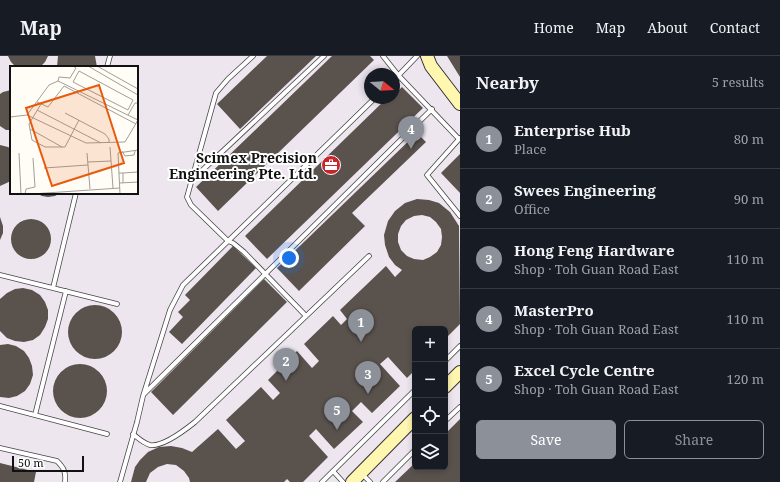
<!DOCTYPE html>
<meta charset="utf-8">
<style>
body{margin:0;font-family:"Noto Serif",serif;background:#242831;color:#f1f3f6}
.controls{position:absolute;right:12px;bottom:12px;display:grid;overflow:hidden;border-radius:6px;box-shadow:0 2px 6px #0003}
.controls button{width:36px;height:36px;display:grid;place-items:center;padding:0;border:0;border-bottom:1px solid #363941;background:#171b24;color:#f1f3f6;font:20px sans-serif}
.compass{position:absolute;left:364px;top:12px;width:36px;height:36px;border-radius:50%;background:#171b24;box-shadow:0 2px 6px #0003;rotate:108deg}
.scale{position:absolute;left:12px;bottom:10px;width:72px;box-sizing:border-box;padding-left:4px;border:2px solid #111;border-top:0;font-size:11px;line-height:14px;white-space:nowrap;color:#111;-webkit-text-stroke:3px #fff;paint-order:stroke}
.you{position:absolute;left:289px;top:202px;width:14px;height:14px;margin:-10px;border:3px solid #fff;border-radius:50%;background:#1a73e8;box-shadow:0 0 0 6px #1a73e833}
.badge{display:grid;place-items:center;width:26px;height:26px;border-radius:50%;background:#8c9099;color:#fff;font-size:13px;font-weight:700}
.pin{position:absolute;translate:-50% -33px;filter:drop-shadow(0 1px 2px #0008)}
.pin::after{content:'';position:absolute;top:21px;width:14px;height:12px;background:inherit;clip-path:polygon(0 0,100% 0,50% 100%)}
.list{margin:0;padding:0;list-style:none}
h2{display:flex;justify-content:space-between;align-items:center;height:52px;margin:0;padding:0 16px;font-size:17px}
h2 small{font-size:13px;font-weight:400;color:#9ea1a6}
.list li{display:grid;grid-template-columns:26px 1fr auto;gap:12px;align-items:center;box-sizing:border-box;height:60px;padding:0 16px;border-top:1px solid #363941}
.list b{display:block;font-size:15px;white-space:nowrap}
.list p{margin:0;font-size:13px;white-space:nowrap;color:#9ea1a6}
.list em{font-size:13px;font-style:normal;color:#9ea1a6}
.actions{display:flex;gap:8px;padding:12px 16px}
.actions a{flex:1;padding:9px 0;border:1px solid #8c9099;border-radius:6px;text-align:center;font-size:14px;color:#8c9099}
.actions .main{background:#8c9099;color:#fff}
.icon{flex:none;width:22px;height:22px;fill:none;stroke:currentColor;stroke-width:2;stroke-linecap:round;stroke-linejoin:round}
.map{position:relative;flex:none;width:460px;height:426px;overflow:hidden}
header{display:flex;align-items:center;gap:24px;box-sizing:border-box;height:56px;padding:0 20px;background:#171b24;border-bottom:1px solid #363941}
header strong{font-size:19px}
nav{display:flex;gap:22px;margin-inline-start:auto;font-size:14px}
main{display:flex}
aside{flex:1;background:#171b24}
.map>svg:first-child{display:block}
.industrial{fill:#eee6ef;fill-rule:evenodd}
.building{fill:#5a524d;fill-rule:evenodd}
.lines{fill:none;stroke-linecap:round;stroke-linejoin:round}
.lane-casing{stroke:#444;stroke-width:5.5}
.secondary-casing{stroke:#333;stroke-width:14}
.lane{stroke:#fff;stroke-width:4}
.secondary{stroke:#fff6b0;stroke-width:12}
.labels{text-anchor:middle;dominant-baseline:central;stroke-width:4;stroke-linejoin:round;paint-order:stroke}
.poi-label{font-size:14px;font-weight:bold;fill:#111;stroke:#fff;text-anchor:end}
.inset-road{fill:none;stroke:#a09f9a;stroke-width:1}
.view{fill:#e8590c;fill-opacity:0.15;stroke:#e8590c;stroke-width:2}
.inset-edge{fill:none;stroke:#111;stroke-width:2}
</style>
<header>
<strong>Map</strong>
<nav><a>Home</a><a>Map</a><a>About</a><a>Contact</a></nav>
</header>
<main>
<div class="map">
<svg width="460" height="426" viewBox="0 0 460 426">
<rect width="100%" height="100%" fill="#fffdf5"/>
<path class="industrial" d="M0,0h460v426h-460zM11,11h126v126h-126zM370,18h24v24h-24zM415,273h30v138h-30z"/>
<path class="building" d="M8,0h40l-3,6 -5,5h-24l-5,-5z
M58,0h37l2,11h-40z
M267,0h49l-76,73 -23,-25z
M332,0h38l4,4 -156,151 -22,-24z
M447,0h13v21z
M402,31l21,21 -156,151 -22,-23 142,-138h7v-3z
M11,34v40h-5l-6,-4v-32l3,-2z
M417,77l9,9 -74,71 13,13 -66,65 -22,-23z
M0,89l8,2 3,2v32l-11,5z
M460,98v39l-19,-20z
M36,137h24l-5,3 -7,1 -6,-1z
M417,143l12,1 10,3 11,9 9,14 1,98 -15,15v-10h-30v41l-8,8 -19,-21 -8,7 20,22 -28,27 -11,-11 -9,9 11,11 -29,27 -18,-20 -7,7 19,21 -25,25h-13l-3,-3 -3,3h-94l-1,-4 -5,-7 -8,-6 -9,-1 -9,3 -8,6 -4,9h-15l4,-15 5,-7 8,-8 11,-5 12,-1 11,2 10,4 26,-23 18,20 9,-8 -19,-21 35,-33 12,13 7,-7 -12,-13 29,-29 15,17 7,-7 -15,-17 29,-28 8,9 6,-6 -7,-9 46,-44 9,11 7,-7 -7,-5 -6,-8 -4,-12 -1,-10 4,-14 7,-10 10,-8zM422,159l8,2 6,5 5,7 1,8 -1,8 -4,7 -7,5 -7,3 -9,-1 -7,-3 -6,-6 -3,-8v-8l3,-8 5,-6 8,-4z
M0,161l3,9v7l-3,7z
M11 183a20 20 0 1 1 40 0a20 20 0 1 1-40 0Z
M233,190l23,22 -74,76 -13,-12 14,-15 -5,-5 12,-12 -5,-5z
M264,223l23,23 -114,113 -22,-23z
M23,232l9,2 8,5 5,7 3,8v9l-3,8 -5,8 -7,5 -9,2 -9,-1 -8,-3 -7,-7v-32l7,-6 8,-4z
M68 276a27 27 0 1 1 54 0a27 27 0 1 1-54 0Z
M8,288l8,2 8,5 5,7 3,8 1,9 -3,9 -5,7 -8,5 -8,2 -9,-1v-52z
M53 335a27 27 0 1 1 54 0a27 27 0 1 1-54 0Z
M460,363v63h-65l20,-19v4h30v-33z
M0,407l36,9 -2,10h-34z"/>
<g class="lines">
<g class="lane-casing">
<path id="lane" d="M253,0l-25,23 -12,14 -29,104 4,8 37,36 5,2 11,9 62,64
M383,0l15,19 61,64
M107,11l3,-11
M394,24l23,-24
M460,82l-33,37 33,41
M192,124l132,-124
M0,219l117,29
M53,232l23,-95
M445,305l15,-15
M144,338l288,-285
M0,350l107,28
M35,359l31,-124
M445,365l15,-14
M133,378c5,4 10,9 17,11 13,2 35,-15 45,-23l174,-166
M0,392l57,13c7,7 9,11 8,21
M333,415l10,11
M362,418l8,8
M120,426l17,-60 6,-26 27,-86 13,-25 192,-187
M322,426l93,-92
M383,426l32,-32"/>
</g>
<g class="secondary-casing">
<path id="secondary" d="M427,0l4,10 29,38
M445,331l15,-15
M352,426l63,-64"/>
</g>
<use href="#lane" class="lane"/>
<use href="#secondary" class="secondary"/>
</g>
<defs>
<g id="office-disc" transform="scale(1)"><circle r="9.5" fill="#c4262e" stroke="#fff"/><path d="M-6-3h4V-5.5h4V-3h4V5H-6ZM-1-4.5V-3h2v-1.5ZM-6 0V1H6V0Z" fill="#fff"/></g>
</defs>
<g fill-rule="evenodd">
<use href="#office-disc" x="331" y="109"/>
</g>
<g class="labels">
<g class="poi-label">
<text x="317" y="101">Scimex Precision<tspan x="317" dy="16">Engineering Pte. Ltd.</tspan></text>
</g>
</g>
<g transform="translate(10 10)">
<rect width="128" height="128" fill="#fffdf5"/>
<path class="inset-road" d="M78,0l50,29M87,0l41,23M69,5l54,29 -5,10 -55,-28zM48,15l1,-4 11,1 6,-10 -3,-2M27,36l11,5 16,-21 72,38M31,38l-12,20 3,16 13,7h20l14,-27M27,44l64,33M55,47l40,21 4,5v4M17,49l59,28 39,-1 13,-22M118,49l7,-12h3M0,51l17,-2 22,-30 9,-4 80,39M20,63l32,18M100,81l3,41M112,85l3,5 9,-1 1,-4M9,87l2,41M77,87l3,36M78,96l23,-1M34,102l44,-3M109,107h4v10M113,107l15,-1M110,117l18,-1M15,128l1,-5 9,-2 -2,-29M21,128l89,-6M110,128l-2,-41 20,-3"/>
<path class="view" d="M89,19l25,78 -72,23 -26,-78z"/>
<rect width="128" height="128" class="inset-edge"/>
</g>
</svg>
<div class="controls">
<button>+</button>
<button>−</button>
<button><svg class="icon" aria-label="locate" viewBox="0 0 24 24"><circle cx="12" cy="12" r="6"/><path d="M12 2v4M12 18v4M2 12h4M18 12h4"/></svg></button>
<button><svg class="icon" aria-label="layers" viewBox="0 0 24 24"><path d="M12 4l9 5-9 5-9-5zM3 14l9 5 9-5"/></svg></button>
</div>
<svg class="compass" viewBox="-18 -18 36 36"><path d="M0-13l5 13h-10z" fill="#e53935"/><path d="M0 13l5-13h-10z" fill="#9ea1a6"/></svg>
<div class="scale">50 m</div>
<div class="you"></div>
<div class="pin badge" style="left:361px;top:286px">1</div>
<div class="pin badge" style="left:286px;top:325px">2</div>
<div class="pin badge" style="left:368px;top:338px">3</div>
<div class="pin badge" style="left:411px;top:93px">4</div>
<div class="pin badge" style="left:337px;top:374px">5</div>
</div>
<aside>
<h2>Nearby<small>5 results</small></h2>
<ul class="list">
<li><span class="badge">1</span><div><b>Enterprise Hub</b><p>Place</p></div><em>80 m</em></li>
<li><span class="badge">2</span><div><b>Swees Engineering</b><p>Office</p></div><em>90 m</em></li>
<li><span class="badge">3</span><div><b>Hong Feng Hardware</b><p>Shop · Toh Guan Road East</p></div><em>110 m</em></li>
<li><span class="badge">4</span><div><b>MasterPro</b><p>Shop · Toh Guan Road East</p></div><em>110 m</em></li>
<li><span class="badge">5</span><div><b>Excel Cycle Centre</b><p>Shop · Toh Guan Road East</p></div><em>120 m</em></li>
</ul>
<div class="actions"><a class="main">Save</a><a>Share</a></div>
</aside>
</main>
